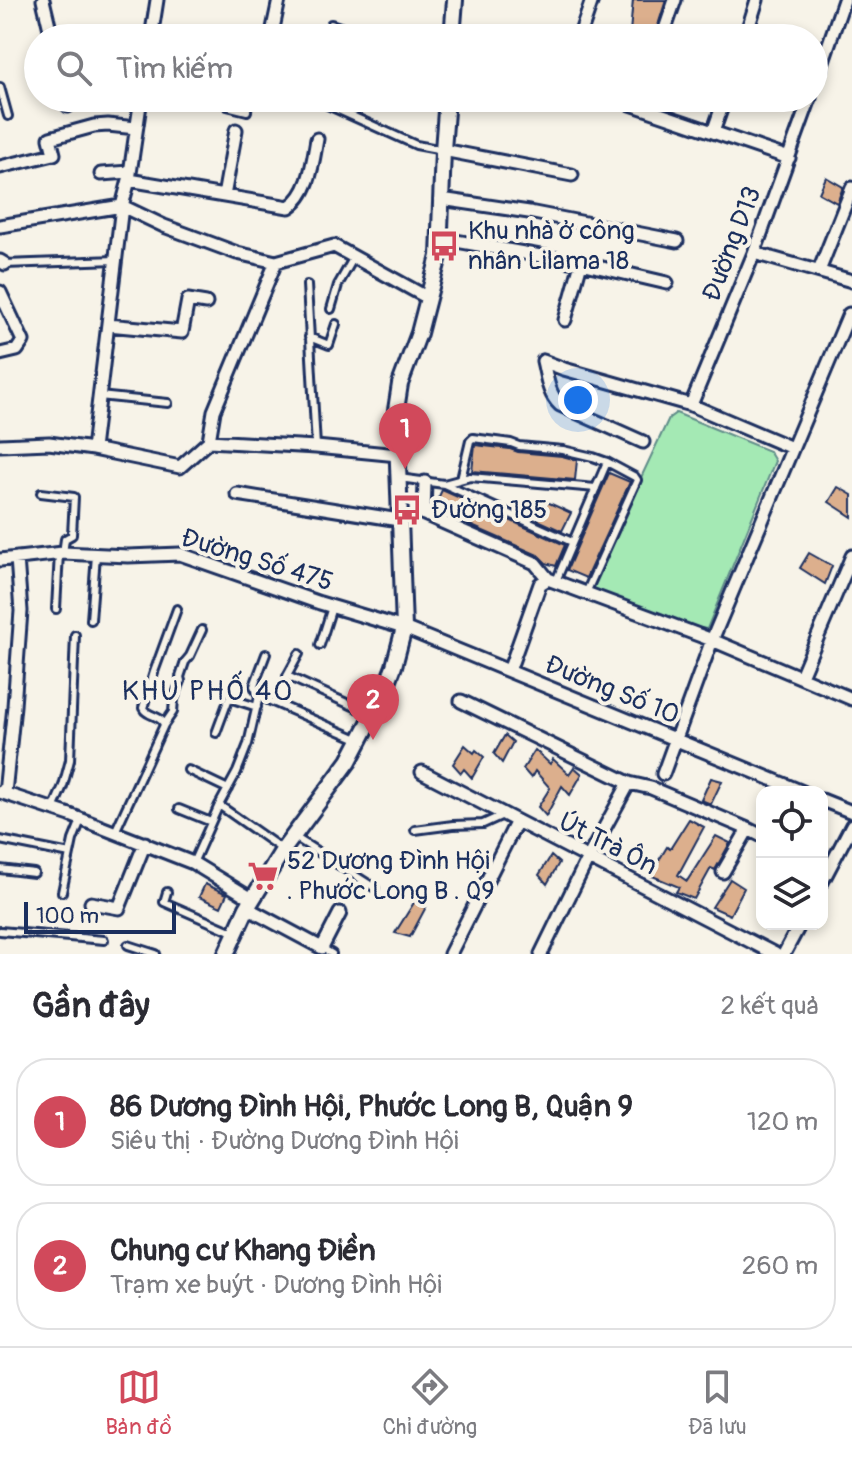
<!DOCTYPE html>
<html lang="vi">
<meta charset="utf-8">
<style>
body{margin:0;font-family:Pangolin,sans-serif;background:#f2f2f3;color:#2b2b33}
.controls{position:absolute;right:24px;bottom:24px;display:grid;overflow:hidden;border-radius:16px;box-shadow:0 4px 12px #0003}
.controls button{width:72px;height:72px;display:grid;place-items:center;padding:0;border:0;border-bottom:2px solid #e1e1e2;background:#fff;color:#2b2b33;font:40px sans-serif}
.scale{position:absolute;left:24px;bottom:20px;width:152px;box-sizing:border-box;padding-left:8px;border:4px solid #1b2f5e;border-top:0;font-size:22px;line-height:28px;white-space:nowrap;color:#1b2f5e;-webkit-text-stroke:6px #f7f3e8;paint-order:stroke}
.you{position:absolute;left:578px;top:400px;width:28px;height:28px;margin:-20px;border:6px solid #fff;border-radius:50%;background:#1a73e8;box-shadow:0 0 0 12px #1a73e833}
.badge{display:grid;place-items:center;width:52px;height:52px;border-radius:50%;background:#d1495b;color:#fff;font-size:26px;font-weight:700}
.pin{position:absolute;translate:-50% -66px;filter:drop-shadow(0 2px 4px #0008)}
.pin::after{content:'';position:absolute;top:42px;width:28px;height:24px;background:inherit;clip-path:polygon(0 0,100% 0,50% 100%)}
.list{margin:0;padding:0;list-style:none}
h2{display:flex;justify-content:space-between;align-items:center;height:104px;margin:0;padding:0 32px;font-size:34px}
h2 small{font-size:26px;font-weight:400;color:#7c7c81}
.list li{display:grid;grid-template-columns:52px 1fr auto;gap:24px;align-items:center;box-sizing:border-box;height:128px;margin:0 16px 16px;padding:0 16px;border:2px solid #e1e1e2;border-radius:32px}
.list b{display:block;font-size:30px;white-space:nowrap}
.list p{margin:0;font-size:26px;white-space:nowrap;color:#7c7c81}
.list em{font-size:26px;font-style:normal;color:#7c7c81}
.icon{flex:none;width:44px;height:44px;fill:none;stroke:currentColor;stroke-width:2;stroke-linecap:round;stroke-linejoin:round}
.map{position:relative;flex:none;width:852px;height:954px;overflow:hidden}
.search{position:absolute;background:#fff;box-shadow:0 4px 12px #0003;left:24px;right:24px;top:24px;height:88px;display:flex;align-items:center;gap:20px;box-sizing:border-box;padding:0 28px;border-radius:44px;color:#7c7c81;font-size:30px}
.sheet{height:392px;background:#fff}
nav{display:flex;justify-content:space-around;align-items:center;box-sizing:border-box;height:112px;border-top:2px solid #e1e1e2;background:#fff;font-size:22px;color:#7c7c81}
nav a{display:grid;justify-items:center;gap:4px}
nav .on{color:#d1495b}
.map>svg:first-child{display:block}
.green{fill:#a4e9b4;stroke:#608c89;stroke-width:2}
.building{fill:#dcaf8d;stroke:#1b2f5e;stroke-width:2}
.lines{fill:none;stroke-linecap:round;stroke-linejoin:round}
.service-casing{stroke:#1b2f5e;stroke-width:12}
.minor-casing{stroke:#1b2f5e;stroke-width:17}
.tertiary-casing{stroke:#1b2f5e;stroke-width:20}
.service{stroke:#f7f3e8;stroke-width:6}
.minor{stroke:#f7f3e8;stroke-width:11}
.tertiary{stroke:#f7f3e8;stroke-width:14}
.labels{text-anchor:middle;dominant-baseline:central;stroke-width:8;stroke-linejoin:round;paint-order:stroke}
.poi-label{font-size:26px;fill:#1b2f5e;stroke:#f7f3e8;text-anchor:start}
.street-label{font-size:26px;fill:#1b2f5e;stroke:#f7f3e8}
.neighbourhood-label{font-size:28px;letter-spacing:2px;fill:#1b2f5e;stroke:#f7f3e8}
</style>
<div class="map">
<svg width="852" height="954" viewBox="0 0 852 954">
<rect width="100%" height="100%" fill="#f7f3e8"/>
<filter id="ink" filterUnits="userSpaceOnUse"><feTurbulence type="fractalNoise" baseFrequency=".0125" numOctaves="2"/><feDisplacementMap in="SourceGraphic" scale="16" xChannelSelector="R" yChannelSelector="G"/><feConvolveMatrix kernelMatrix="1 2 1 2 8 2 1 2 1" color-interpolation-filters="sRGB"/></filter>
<g filter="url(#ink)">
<path class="green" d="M676,413l93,38 6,10 -68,168 -14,-2 -98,-36 -5,-5 79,-168z"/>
<path class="building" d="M633,0h33l-12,38h-8l-16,-6z
M826,177l17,10 -6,16 -18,-10z
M475,445l35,4 8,3 44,4 15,4 -2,20 -103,-9z
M609,473l21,9 -44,96 -19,-8z
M838,487l14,8v22l-23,-15z
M442,490l123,55 -9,21 -10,-3 -8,-8 -105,-46z
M547,502l24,11 -9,18 -24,-11z
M809,553l23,13 -7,18 -25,-16z
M505,735l8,7 -11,21 -8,-9z
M465,745l9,8 2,-3 8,7 -12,21 -8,-9 -3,4 -8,-9z
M535,750l15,14 3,-5 16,15 5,-7 8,7 -12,21 -8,-9 -16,30 -8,-9 12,-19 -15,-17 -4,7 -8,-9z
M711,778l11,3 -11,23 -10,-4z
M689,819l15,8 -26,48 9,6 29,-45 14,7 -15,27 -4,-2 -17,31 -18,-7 3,-5 -29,-12 17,-28 3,2z
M551,856l8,7 -12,21 -8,-9z
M730,879l14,9 -14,27 -18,-8z
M205,884l22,10 -6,13 -22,-10z
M425,885l5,3 -9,18 5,1 -16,30 -15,-4z"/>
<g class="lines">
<g class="service-casing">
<path id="service" d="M331,24l41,14
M0,87l8,29
M312,98l104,47 27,5
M227,106l20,5 1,-13
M5,264l111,-4
M307,285l9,162
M331,309l7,-24 16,-28
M309,337l20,8 7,-21
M99,396l69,7
M399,478l45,6 128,58
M461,479l9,-38 3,-3 38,5 8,3 44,4 30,7 14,5 -51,119
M444,484l26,-7 126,11
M41,493l33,4 -2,38 -7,4 -2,14
M586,593l51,-113 -2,-3 -28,-15
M56,609l3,-56
M91,620l5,-65
M320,645l12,-38
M266,654l-12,32 5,10 101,44
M299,654l-12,22 86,39
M259,696l-11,48 -11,28 -18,33 64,45
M164,725c-2,-10 -17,-8 -21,-17l11,-36 23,-63
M216,733l13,-35 28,9
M188,770l40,19
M53,809l10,-23 7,-26 5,-125
M179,809l32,13
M415,830l38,-5 30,-1 22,-10
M115,832l49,-107 9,-13 1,-13 7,-18 -1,-4 5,-15 5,-6 12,-26
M293,836l82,52
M0,840l70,14
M193,863l26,-58
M0,869l34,4
M62,892l11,-52 8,-20
M167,892l-3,10 71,31
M0,931l104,9
M128,945l28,9
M322,948l10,6"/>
</g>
<g class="minor-casing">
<path id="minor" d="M43,0l9,38
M151,38l6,-38
M271,38l8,-38
M579,38l13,-38
M662,38l13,-38
M745,38l12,-38
M814,87l30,-87
M66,98l2,8
M504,98l29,5
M613,98l176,60
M713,132l12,-34
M443,150l129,25
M0,167l54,-13 -4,-16 44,-12 14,-1 28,3
M101,174l29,-2
M129,180l160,27c21,-13 24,-46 28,-68
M224,196l12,-66
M441,199l88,13 148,29
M0,226l122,-20 42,20 73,27 39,9 58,-16 94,52
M439,238l142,25 86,20
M754,253l98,28
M0,261l5,3
M819,271l33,-83
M0,292l23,49 -6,9 -17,4
M565,320l16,-57
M108,325l74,7 6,-32 18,3
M543,361l21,8 127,36 101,43
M543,361c4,16 5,33 17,44l83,37
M691,405l63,-152 56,-155
M209,441l5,-30 62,-149
M0,445l49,-2 44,6 87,18 29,-26 107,6 82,8
M93,449l29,-243 7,-26 12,-82
M425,482l-1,32 111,49 13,16
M237,494l162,26
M0,560l63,-7 65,3 52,-2 140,49 84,25 399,164
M548,579l164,61 140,59
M509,671l31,-87 8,-5
M801,676l51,-120
M461,701l168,82 22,5 97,41 -25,43
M422,772l353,182
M663,774l49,-134 137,-326
M0,792l70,23 123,48 59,36
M5,793l9,-87 7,-95 -4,-53
M822,800l30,12
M748,829l14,7
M822,882l30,-57
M91,903l28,5 26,-65
M247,908l75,40 18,-35
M450,954l67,-133
M541,954l47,-96 41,-75
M784,954l16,-30"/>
</g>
<g class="tertiary-casing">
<path id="tertiary" d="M452,38l3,-38
M226,954l21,-46 36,-58 66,-89 32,-61 13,-34 10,-38 -8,-218 4,-26 19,-51 20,-77 4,-106 4,-52"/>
</g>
<use href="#service" class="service"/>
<use href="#minor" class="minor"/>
<use href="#tertiary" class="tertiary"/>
</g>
</g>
<defs>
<g id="bus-bare" transform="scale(2.4)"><path d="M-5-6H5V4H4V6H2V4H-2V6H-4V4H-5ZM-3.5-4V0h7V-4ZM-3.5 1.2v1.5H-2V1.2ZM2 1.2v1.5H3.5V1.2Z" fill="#d1495b" stroke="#f7f3e8" stroke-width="2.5" paint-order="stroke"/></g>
<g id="supermarket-bare" transform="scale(2.4)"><path d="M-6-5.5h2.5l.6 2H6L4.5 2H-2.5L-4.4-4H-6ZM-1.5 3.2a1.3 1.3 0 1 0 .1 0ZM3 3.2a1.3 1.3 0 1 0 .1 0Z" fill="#d1495b" stroke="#f7f3e8" stroke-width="2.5" paint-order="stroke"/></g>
</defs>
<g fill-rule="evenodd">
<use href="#bus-bare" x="444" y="246"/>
<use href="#bus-bare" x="407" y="510"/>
<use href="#supermarket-bare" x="263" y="876"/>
</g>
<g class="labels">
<g class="poi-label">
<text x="468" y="231">Khu nhà ở công<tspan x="468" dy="30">nhân Lilama 18</tspan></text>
<text x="431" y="510">Đường 185</text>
<text x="287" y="861">52 Dương Đình Hội<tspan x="287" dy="30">. Phước Long B . Q9</tspan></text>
</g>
<g class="street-label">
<text transform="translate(732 244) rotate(-69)">Đường D13</text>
<text transform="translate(257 560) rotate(17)">Đường Số 475</text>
<text transform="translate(612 690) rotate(22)">Đường Số 10</text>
<text transform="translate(608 844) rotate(27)">Út Trà Ôn</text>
</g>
<g class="neighbourhood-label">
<text x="208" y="691">KHU PHỐ 40</text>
</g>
</g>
</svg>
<div class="controls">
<button><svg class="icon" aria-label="locate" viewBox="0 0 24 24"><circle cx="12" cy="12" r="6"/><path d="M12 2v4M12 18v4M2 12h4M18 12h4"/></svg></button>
<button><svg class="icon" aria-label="layers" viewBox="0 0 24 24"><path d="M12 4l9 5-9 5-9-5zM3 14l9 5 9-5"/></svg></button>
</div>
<div class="scale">100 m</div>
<div class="you"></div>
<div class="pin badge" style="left:405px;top:469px">1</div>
<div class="pin badge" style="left:373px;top:740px">2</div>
<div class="search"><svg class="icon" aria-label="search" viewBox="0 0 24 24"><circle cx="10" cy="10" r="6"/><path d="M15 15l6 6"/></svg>Tìm kiếm</div>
</div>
<section class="sheet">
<h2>Gần đây<small>2 kết quả</small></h2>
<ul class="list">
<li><span class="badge">1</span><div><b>86 Dương Đình Hội, Phước Long B, Quận 9</b><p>Siêu thị · Đường Dương Đình Hội</p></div><em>120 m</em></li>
<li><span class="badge">2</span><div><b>Chung cư Khang Điền</b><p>Trạm xe buýt · Dương Đình Hội</p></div><em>260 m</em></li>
</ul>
</section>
<nav>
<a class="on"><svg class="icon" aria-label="map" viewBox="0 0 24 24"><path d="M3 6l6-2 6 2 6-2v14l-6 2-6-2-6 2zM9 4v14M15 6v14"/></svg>Bản đồ</a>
<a><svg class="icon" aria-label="directions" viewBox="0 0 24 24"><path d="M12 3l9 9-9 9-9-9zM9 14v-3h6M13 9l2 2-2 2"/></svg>Chỉ đường</a>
<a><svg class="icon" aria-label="saved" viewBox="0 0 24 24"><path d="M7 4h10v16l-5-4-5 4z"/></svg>Đã lưu</a>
</nav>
